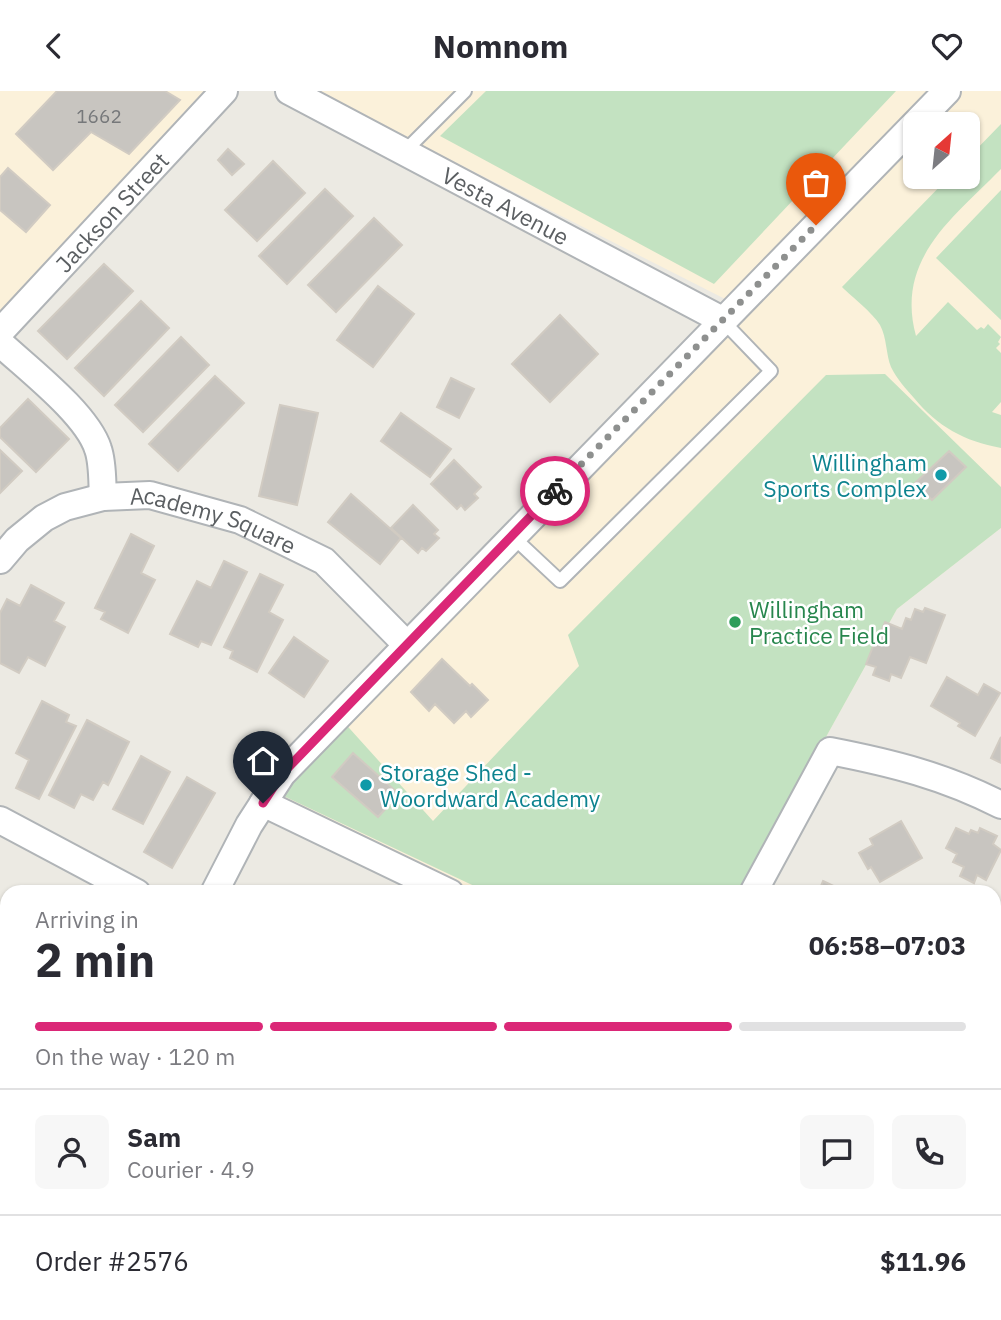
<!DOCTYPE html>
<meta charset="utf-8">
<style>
body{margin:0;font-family:"IBM Plex Sans",sans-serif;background:#f7f7f7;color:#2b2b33;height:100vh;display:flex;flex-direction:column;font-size:26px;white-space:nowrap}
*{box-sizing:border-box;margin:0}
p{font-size:23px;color:#7c7c81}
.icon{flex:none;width:38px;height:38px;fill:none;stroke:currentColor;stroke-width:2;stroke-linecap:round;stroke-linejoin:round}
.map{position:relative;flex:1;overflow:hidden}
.details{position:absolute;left:0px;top:794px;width:1001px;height:436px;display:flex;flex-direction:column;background:#fff;border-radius:21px 21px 0 0;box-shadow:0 2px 5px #0004}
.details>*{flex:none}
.needle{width:46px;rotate:27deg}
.buttons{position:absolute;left:903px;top:21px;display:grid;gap:14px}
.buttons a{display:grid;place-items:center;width:77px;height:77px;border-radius:10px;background:#fff;box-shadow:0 2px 5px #0004;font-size:35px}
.pin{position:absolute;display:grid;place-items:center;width:60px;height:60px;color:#fff;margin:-72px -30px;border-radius:50% 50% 50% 0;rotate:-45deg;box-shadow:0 0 7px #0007}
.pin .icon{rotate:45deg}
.courier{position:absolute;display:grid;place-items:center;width:70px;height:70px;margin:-35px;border:5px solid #db2777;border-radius:50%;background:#fff;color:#222;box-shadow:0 2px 9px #0007}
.headline em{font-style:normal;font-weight:700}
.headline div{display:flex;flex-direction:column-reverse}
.headline{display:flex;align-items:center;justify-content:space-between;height:119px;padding:0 35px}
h1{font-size:46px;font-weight:700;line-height:52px}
.bar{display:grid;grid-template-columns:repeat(4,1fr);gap:10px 7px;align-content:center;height:84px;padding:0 35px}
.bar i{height:9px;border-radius:5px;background:#e1e1e2}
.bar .active{background:#db2777}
.bar p{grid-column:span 4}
.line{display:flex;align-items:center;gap:18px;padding:0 35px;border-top:2px solid #e1e1e2}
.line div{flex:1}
.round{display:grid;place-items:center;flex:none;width:74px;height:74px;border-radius:10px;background:#f7f7f7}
header{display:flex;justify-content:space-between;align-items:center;height:91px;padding:0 35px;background:#fff;font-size:32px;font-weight:700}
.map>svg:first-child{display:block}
</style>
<header><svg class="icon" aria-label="back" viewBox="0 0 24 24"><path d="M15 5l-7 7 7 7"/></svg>Nomnom<svg class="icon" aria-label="heart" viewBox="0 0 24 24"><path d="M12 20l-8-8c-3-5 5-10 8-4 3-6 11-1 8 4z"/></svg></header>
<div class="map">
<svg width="1001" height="1229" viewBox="0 0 1001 1229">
<rect width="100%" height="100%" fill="#eceae3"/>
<path fill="#fbf1da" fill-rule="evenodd" d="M0,0H214L0,229Z
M315,0H1001V437L897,518L740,801H450L261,713L733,212ZM915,33H968V86H915Z"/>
<path fill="#c3e2c1" d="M486,0H896L714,193L440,45Z
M1001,33V78C953,127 895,168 916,245L948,211L977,239L981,236L984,238L988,233L1001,246L998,251L1000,253L996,257L1001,262V311L992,321L1001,324V357C964,350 938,336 914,307C906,298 897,288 891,276C886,264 887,247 880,234C873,222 852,206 842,196L949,86H968V67Z
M1001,99V229L936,167Z
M885,283L1001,396V437L897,518L740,801H487L273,700L341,628L433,730L579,575L568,544L826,284Z"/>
<path fill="#c8c5c0" stroke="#d1cbc2" stroke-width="2" d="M57,0H165L180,9L129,63L91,41L53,79L16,43Z
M228,58L244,73L232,84L218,69Z
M273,70L305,102L257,150L225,119Z
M8,77L50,114L26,141L0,119V86Z
M325,98L353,125L287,193L259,165Z
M374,127L402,154L336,221L308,194Z
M104,173L133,200L67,268L38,240Z
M378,195L414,223L373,276L337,249Z
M141,210L169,237L104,305L75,277Z
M560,224L598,263L550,311L512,273Z
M181,246L209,274L143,341L115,314Z
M215,285L244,312L178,380L149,353Z
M451,287L474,298L459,327L437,316Z
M28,308L69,348L36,381L0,346V337Z
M280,314L318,322L297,414L259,405Z
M401,322L451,358L430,386L381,350Z
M0,359L22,380L0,402Z
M949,360L966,376L932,409L915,392Z
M454,369L481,396L474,403L478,407L465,419L461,414L457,418L431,393Z
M351,403L401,447L380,473L328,431Z
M413,414L438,439L434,443L439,447L426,460L422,457L418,462L391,437Z
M131,443L154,455L141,482L155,489L128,542L101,528L105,521L95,517Z
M224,470L247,481L211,554L201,550L198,556L170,543L197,490L211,497Z
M260,483L283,494L269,521L283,529L257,581L230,567L233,560L224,556Z
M31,494L64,512L54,530L65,536L45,575L28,566L19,582L0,572V522L7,508L20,515Z
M925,517L945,524L926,572L910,566L901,587L891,583L889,590L873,584L876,576L866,573L878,543H880L885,531L902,538L906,527L911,529L915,518L923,521Z
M294,546L328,570L304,606L269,582Z
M442,568L470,595L472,593L488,609L471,626L466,620L454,632L435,613L429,620L411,601Z
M947,586L978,604L984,593L1000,602L975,645L958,635L960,632L931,615Z
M42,610L69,624L66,631L76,635L39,708L16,697L29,669L16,662Z
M87,629L129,651L108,694L103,691L93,709L81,703L74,717L49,704Z
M1001,646V672L991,667Z
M353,662L399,703L378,726L332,686Z
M141,665L170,681L143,733L113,718Z
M187,686L215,702L172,777L144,761Z
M901,730L922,767L880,791L871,776L868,778L859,762L873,754L870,748Z
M956,737L969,743L971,739L978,742L980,737L997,745L993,753L1001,759L986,789L977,784L974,792L960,785L964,776L953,771L957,763L946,757Z
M823,790L846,801V802H818Z
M994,903L1001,907V941L994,938Z
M994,970L1001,973V1013L998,1019L994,1016Z
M0,1087L7,1091V1141L2,1151L0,1150Z
M214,1223H249L246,1229H211Z
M738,1223H775L772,1229H750Z
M793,1223H815L813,1229H790Z"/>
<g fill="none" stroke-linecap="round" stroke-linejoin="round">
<g stroke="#b0b4b7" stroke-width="16">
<path id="service" d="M404,61L465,0
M512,445L560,490L771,280L722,229"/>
</g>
<g stroke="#b0b4b7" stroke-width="30">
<g id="minor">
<path id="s1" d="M289,0L722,229"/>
<path id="s2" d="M0,241L224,0"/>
<path d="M0,252C28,278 87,323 98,358C103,372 102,391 103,406"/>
<path id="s3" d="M0,469L17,449L44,427L65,416L103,406L150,404L240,429L324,470L407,554"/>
<path d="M263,712L450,802"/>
<path d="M0,729L137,802"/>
<path d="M214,802L249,734L282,683L947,0"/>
<path d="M753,802L830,660C892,672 944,685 1001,714"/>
<path d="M0,1039L7,1042"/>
<path d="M994,1112L1001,1098"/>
<path d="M0,1219L7,1205"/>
<path d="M363,1223L375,1229"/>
<path d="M942,1223L953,1229"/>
<path d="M525,1229L528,1223"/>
</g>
</g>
<use href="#service" stroke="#fff" stroke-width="12"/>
<use href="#minor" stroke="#fff" stroke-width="26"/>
</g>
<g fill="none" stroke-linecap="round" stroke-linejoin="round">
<path stroke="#8e908f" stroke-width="7" stroke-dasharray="0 12.6" d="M555,400L816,134"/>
<path stroke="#db2777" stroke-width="9" d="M263,712L282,683L555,400"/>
</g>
<g fill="#0f9aa8" stroke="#fff" stroke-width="2.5">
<circle cx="941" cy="384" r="7"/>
<circle cx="366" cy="694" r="7"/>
</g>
<circle fill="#2e9e5b" stroke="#fff" stroke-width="2.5" cx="735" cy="531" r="7"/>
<g text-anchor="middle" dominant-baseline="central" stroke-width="5" stroke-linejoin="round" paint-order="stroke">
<g font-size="19" fill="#76787a">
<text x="99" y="25">1662</text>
</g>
<g font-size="23" fill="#5b5f62" stroke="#fff">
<text stroke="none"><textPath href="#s1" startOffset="245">Vesta Avenue</textPath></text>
<text stroke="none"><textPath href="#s2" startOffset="164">Jackson Street</textPath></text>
<text stroke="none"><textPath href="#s3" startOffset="238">Academy Square</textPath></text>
</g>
<g font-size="23" fill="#0d838f" stroke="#fff" text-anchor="end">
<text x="927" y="371">Willingham<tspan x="927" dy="26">Sports Complex</tspan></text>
<text x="380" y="681" text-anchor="start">Storage Shed -<tspan x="380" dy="26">Woordward Academy</tspan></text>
</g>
<g font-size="23" fill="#27864d" stroke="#fff" text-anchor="start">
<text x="749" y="518">Willingham<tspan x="749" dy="26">Practice Field</tspan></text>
</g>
</g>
</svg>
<div class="buttons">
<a><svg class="needle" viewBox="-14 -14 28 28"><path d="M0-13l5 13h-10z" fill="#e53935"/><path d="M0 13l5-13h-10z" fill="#7c7c81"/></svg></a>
</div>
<div class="pin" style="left:816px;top:134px;background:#ea580c"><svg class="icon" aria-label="bag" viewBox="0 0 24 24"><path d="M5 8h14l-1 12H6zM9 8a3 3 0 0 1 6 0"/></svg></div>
<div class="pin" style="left:263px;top:712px;background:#1f2937"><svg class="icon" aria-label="home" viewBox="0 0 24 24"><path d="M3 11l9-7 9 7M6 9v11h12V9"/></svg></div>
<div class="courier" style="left:555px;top:400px"><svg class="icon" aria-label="bike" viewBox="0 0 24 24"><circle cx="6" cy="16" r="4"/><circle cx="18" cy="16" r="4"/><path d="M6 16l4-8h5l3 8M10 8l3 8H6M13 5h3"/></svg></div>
<section class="details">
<div class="headline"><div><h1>2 min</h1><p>Arriving in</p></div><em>06:58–07:03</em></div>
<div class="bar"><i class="active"></i><i class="active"></i><i class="active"></i><i></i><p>On the way · 120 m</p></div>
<div class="line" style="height:126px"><a class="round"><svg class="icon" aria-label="person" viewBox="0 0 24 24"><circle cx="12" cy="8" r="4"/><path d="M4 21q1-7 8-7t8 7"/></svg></a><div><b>Sam</b><p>Courier · 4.9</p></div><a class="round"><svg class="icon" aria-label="chat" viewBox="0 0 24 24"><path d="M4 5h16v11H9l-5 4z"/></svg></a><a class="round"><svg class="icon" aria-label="phone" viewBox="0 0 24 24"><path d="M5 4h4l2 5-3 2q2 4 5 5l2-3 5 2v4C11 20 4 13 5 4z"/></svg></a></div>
<div class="line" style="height:91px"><div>Order #2576</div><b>$11.96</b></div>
</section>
</div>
